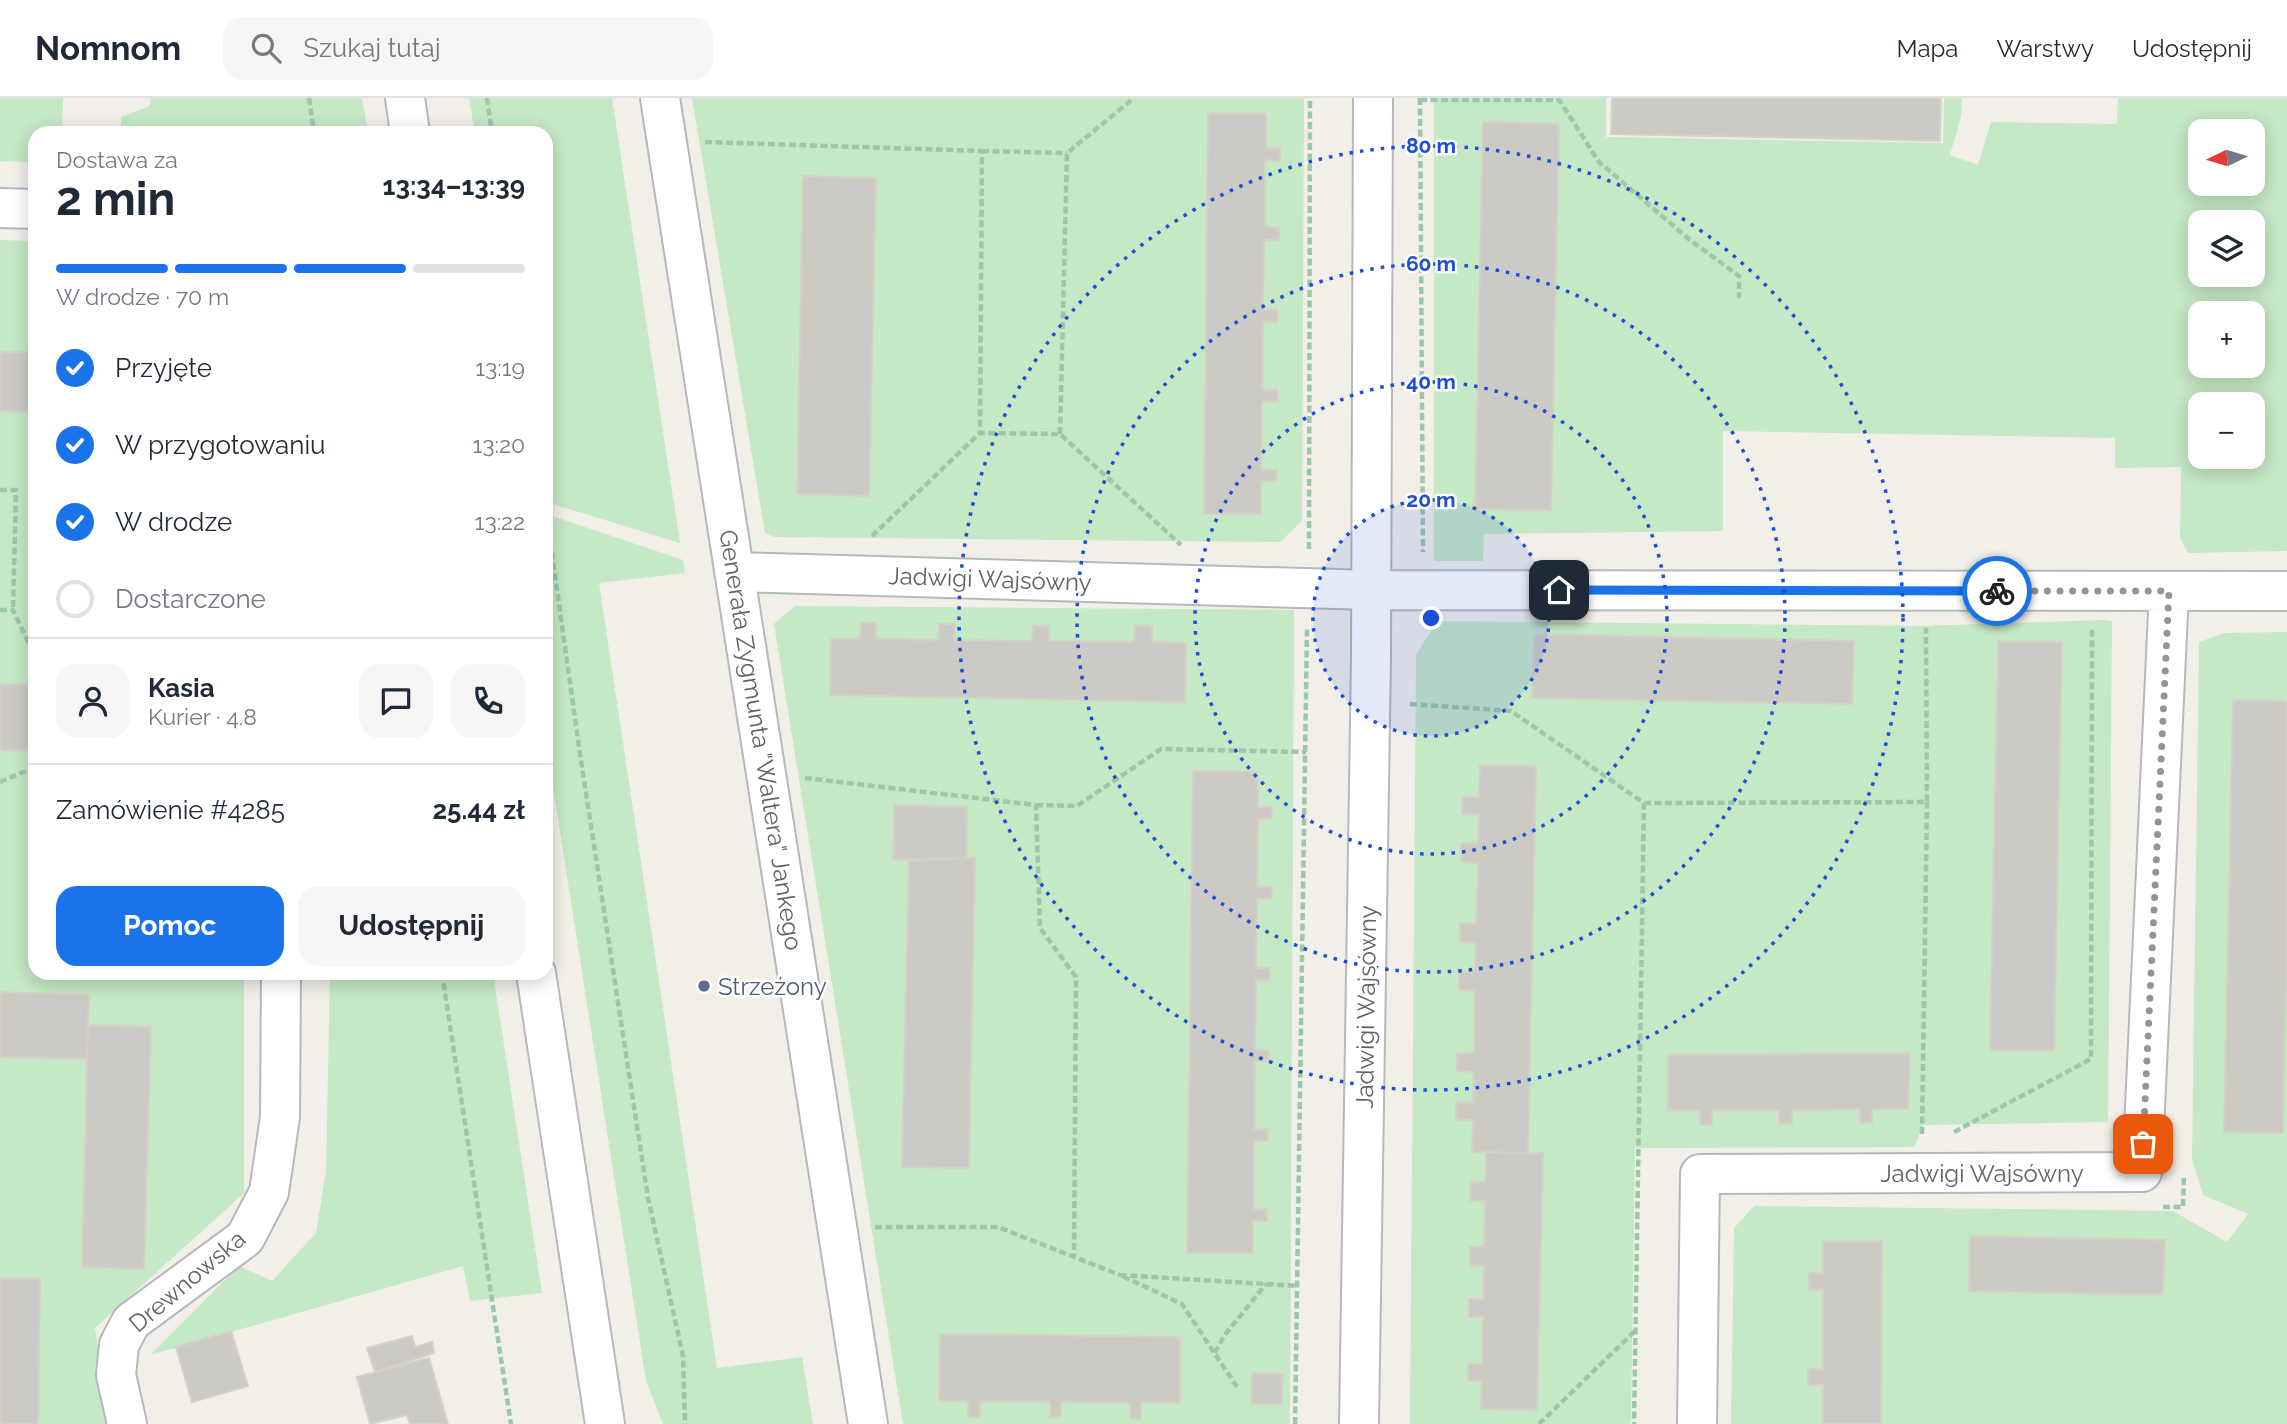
<!DOCTYPE html>
<html lang="pl">
<meta charset="utf-8">
<style>
body{margin:0;font-family:Raleway,sans-serif;background:#f6f6f7;color:#1f2937;height:100vh;display:flex;flex-direction:column;font-size:26px;white-space:nowrap}
*{box-sizing:border-box;margin:0}
p{font-size:23px;color:#747a83}
.icon{flex:none;width:38px;height:38px;fill:none;stroke:currentColor;stroke-width:2;stroke-linecap:round;stroke-linejoin:round}
.map{position:relative;flex:1;overflow:hidden}
.drawer{position:absolute;left:28px;top:28px;width:525px;height:854px;display:flex;flex-direction:column;background:#fff;border-radius:21px;box-shadow:0 4px 18px #0003}
.drawer>*{flex:none}
.needle{width:46px;rotate:265deg}
.tools{position:absolute;left:2188px;top:21px;display:grid;gap:14px}
.tools a{display:grid;place-items:center;width:77px;height:77px;border-radius:14px;background:#fff;box-shadow:0 4px 18px #0003;font-size:35px}
.pin{position:absolute;display:grid;place-items:center;width:60px;height:60px;color:#fff;margin:-30px;border-radius:14px;box-shadow:0 4px 10px #0006}
.courier{position:absolute;display:grid;place-items:center;width:70px;height:70px;margin:-35px;border:5px solid #1a73e8;border-radius:50%;background:#fff;color:#222;box-shadow:0 2px 9px #0007}
.overview em{font-style:normal;font-weight:700}
.overview div{display:flex;flex-direction:column-reverse}
.overview{display:flex;align-items:center;justify-content:space-between;height:119px;padding:0 28px}
h1{font-size:46px;font-weight:700;line-height:52px}
.bar{display:grid;grid-template-columns:repeat(4,1fr);gap:10px 7px;align-content:center;height:84px;padding:0 28px}
.bar i{height:9px;border-radius:5px;background:#e0e1e3}
.bar .current{background:#1a73e8}
.bar p{grid-column:span 4}
.line{display:flex;align-items:center;gap:18px;padding:0 28px;border-top:2px solid #e0e1e3}
.line div{flex:1}
.round{display:grid;place-items:center;flex:none;width:74px;height:74px;border-radius:21px;background:#f6f6f7}
ol{padding:0 28px;list-style:none}
li{display:flex;align-items:center;gap:21px;height:77px}
li p{margin-inline-start:auto}
li .icon{padding:7px;border-radius:50%;background:#1a73e8;color:#fff;stroke-width:4}
li:last-child{color:#747a83}
li i{width:38px;height:38px;border:4px solid #e0e1e3;border-radius:50%}
.button{display:flex;gap:14px;margin-top:auto;padding:14px 28px}
.button a{flex:1;height:80px;border-radius:21px;background:#1a73e8;color:#fff;font-size:28px;font-weight:700;line-height:80px;text-align:center}
.button a+a{background:#f6f6f7;color:#1f2937}
header{display:flex;align-items:center;gap:42px;box-sizing:border-box;height:98px;padding:0 35px;background:#fff;border-bottom:2px solid #e0e1e3}
header strong{font-size:33px}
nav{display:flex;gap:38px;margin-inline-start:auto;font-size:24px}
.search{width:490px;height:63px;background:#f6f6f7;display:flex;align-items:center;gap:18px;box-sizing:border-box;padding:0 24px;border-radius:21px;color:#747a83;font-size:26px}
.map>svg:first-child{display:block}
</style>
<header>
<strong>Nomnom</strong>
<div class="search"><svg class="icon" aria-label="search" viewBox="0 0 24 24"><circle cx="10" cy="10" r="6"/><path d="M15 15l6 6"/></svg>Szukaj tutaj</div>
<nav><a>Mapa</a><a>Warstwy</a><a>Udostępnij</a></nav>
</header>
<div class="map">
<svg width="2287" height="1326" viewBox="0 0 2287 1326">
<rect width="100%" height="100%" fill="#f1efe8"/>
<path fill="#c5e8c5" fill-rule="evenodd" d="M0,0H63L62,35H35V100L29,101V64L0,63Z
M151,0H362L368,35H121V19L150,8Z
M469,0H612L680,445L546,404V35H454L453,33L474,30Z
M692,0H1304L1302,423L1280,444L774,439L765,435Z
M1434,0H1606V39L1943,45L1944,0H1962L1961,19L1950,57L1978,67L1991,24L2117,26L2118,0H2287V453L2188,455L2180,440L2181,369L2115,370V340L1723,333V433L1484,436L1483,463H1434ZM2200,33H2252V86H2200ZM2200,124H2252V177H2200ZM2200,215H2252V268H2200ZM2200,306H2252V359H2200Z
M0,142L35,143V875H244V1095L95,1230L111,1326H0Z
M546,416L683,462L685,475L599,485L717,1270L802,1259L813,1326H663L646,1283L546,644Z
M795,508L1294,512L1290,1326H903L774,526Z
M2104,522L2112,523L2108,1024L1923,1027L1914,1049L1635,1050L1631,1324L1629,1326H1410L1416,557L1437,523L1922,528Z
M2287,534V1326H1731L1734,1130L1754,1108L2173,1113L2227,1144L2248,1116L2203,1097L2192,1061L2199,544L2225,535Z
M330,875H493L542,1195L470,1203L463,1168L150,1257L239,1168L272,1183L316,1135L326,1073Z"/>
<path fill="#cccac5" stroke="#d6d1c6" stroke-width="2" d="M1612,0H1941L1940,43L1611,36Z
M1208,15L1266,16V50H1280V63L1265,62V129L1279,130V142H1264L1263,212H1278V224H1263L1262,292H1278V303L1262,304L1261,371L1277,372L1276,383H1261V416H1204Z
M1483,24L1559,26L1551,412L1475,411Z
M803,78L876,80L869,398L797,396Z
M0,254H35V314L0,313Z
M861,525H876V541L939,542V526H955L954,542L1032,543L1033,528H1049V543L1134,544L1135,527L1152,528V544L1186,545L1185,604L830,597L831,541H860Z
M1534,536L1854,543L1852,606L1532,600Z
M1998,543L2062,544L2054,953L1990,952Z
M0,586H35V653L0,652Z
M2233,602L2287,603V831L2283,1035L2224,1034Z
M1480,667L1536,668L1528,1055L1472,1054L1473,1022H1456V1004H1473L1474,974L1457,973V955H1474L1475,893L1459,892V874H1475L1476,845L1460,844V825L1476,826L1478,765L1461,764V745L1478,746L1479,716H1462L1463,699H1479Z
M1193,673L1258,674V709H1272L1271,721H1258L1257,789H1272L1271,801H1257L1256,870H1270V882H1256L1255,952H1269V963H1255L1254,1031H1268L1267,1043H1254V1111H1267V1123H1253V1155H1187Z
M894,707L967,709L966,760L893,762Z
M966,760H975L969,1070L902,1069L909,763Z
M0,894L89,897L87,961L0,959Z
M88,927L151,929L144,1171L82,1169Z
M1910,955L1908,1011H1872V1025H1860V1011L1792,1012V1026H1779V1012H1712V1027H1700V1012L1668,1013V957Z
M1486,1054L1543,1055L1537,1312L1481,1311L1482,1283H1468V1266H1482L1483,1219H1469V1201H1483L1484,1168H1470V1149H1484L1485,1102L1470,1103L1471,1084H1485Z
M1970,1138L2165,1142L2163,1197L1969,1193Z
M1823,1143H1882L1881,1326H1823V1287H1808V1271H1823V1192H1809V1175H1823Z
M0,1180L40,1181L38,1326H0Z
M231,1233L248,1288L192,1304L176,1249Z
M940,1236L1180,1239V1305L1141,1304V1321H1130V1305L1061,1304V1319H1050V1304L980,1303V1319H968V1303H939Z
M412,1238L415,1249L432,1244L434,1255L375,1274L367,1250Z
M429,1260L448,1326H410L407,1317L370,1326L357,1279Z
M1252,1275L1283,1276L1282,1306H1251Z"/>
<g fill="none" stroke-linecap="round" stroke-linejoin="round">
<g stroke="#b5b8bc" stroke-width="42">
<path id="street" d="M660,0L868,1326
M0,110L35,111
M734,474L1372,492L2287,493
M127,1326L116,1277L119,1247L131,1224L245,1140L269,1094L280,1019L281,875
M1359,1326L1371,559L1373,0
M1697,1326L1700,1076L2142,1074L2169,493"/>
</g>
<g stroke="#b6babf" stroke-width="42">
<path id="secondary" d="M405,0L410,35
M536,875L605,1326"/>
</g>
<path stroke="#9cc7a9" stroke-width="4.5" stroke-dasharray="7 3.5" stroke-linecap="butt" d="M309,0L314,35
M487,0L492,35
M1420,0L1423,454
M1558,0L1599,64L1690,142L1739,178V200
M1420,2H1559
M705,44L982,53L980,335
M982,53L1067,55
M1060,336L1067,55L1134,0
M0,392H16L13,512
M546,413L580,656L648,1100L683,1258L685,1326
M872,438L980,335L1060,336L1181,447
M1309,451L1310,0
M0,512H13L28,544H35
M1410,606L1511,613L1644,705L1634,1326
M805,680L1036,707L1040,830L1076,879L1074,1159
M0,684L35,669
M1644,705L1927,704L1926,530
M1036,707L1077,708L1161,651L1306,654
M442,875L511,1326
M1954,1034L2091,961L2092,530
M1922,1036L1927,704
M2163,1109H2183L2184,1078
M875,1129H998L1120,1177
M1215,1255L1224,1238L1266,1186
M1237,1289L1182,1206L1120,1177L1298,1188
M1295,1326L1307,529
M1539,1326L1636,1232"/>
<use href="#street" stroke="#fff" stroke-width="38"/>
<use href="#secondary" stroke="#fff" stroke-width="38"/>
</g>
<g fill="none" stroke-linecap="round" stroke-linejoin="round">
<path stroke="#929495" stroke-width="7" stroke-dasharray="0 12.6" d="M1997,493H2169L2143,1046"/>
<path stroke="#1a73e8" stroke-width="9" d="M1559,492L1997,493"/>
</g>
<circle cx="1431" cy="520" r="118" fill="#1d4ed8" fill-opacity=".12"/>
<g fill="none" stroke="#1d4ed8" stroke-width="3.5" stroke-dasharray="3.5 7">
<circle cx="1431" cy="520" r="118"/>
<circle cx="1431" cy="520" r="236"/>
<circle cx="1431" cy="520" r="354"/>
<circle cx="1431" cy="520" r="472"/>
</g>
<circle fill="#5c6f8a" stroke="#fff" stroke-width="2.5" cx="704" cy="888" r="7"/>
<g text-anchor="middle" dominant-baseline="central" stroke-width="5" stroke-linejoin="round" paint-order="stroke">
<g font-size="24" fill="#5f6368" stroke="#fff">
<text transform="translate(990 481) rotate(2)">Jadwigi Wajsówny</text>
<text transform="translate(761 642) rotate(81)">Generała Zygmunta "Waltera" Jankego</text>
<text transform="translate(1366 909) rotate(-89)">Jadwigi Wajsówny</text>
<text x="1982" y="1075">Jadwigi Wajsówny</text>
<text transform="translate(187 1183) rotate(-40)">Drewnowska</text>
</g>
<g font-size="24" fill="#4e5e75" stroke="#fff" text-anchor="start">
<text x="718" y="888">Strzeżony</text>
</g>
</g>
<circle cx="1431" cy="520" r="10" fill="#1d4ed8" stroke="#fff" stroke-width="3.5"/>
<g font-size="21" text-anchor="middle" font-weight="bold" fill="#1d4ed8" stroke="#fff" stroke-width="5" stroke-linejoin="round" paint-order="stroke">
<text x="1431" y="55">80 m</text>
<text x="1431" y="173">60 m</text>
<text x="1431" y="291">40 m</text>
<text x="1431" y="409">20 m</text>
</g>
</svg>
<div class="tools">
<a><svg class="needle" viewBox="-14 -14 28 28"><path d="M0-13l5 13h-10z" fill="#e53935"/><path d="M0 13l5-13h-10z" fill="#747a83"/></svg></a>
<a><svg class="icon" aria-label="layers" viewBox="0 0 24 24"><path d="M12 4l9 5-9 5-9-5zM3 14l9 5 9-5"/></svg></a>
<a>+</a>
<a>−</a>
</div>
<div class="pin" style="left:2143px;top:1046px;background:#ea580c"><svg class="icon" aria-label="bag" viewBox="0 0 24 24"><path d="M5 8h14l-1 12H6zM9 8a3 3 0 0 1 6 0"/></svg></div>
<div class="pin" style="left:1559px;top:492px;background:#1f2937"><svg class="icon" aria-label="home" viewBox="0 0 24 24"><path d="M3 11l9-7 9 7M6 9v11h12V9"/></svg></div>
<div class="courier" style="left:1997px;top:493px"><svg class="icon" aria-label="bike" viewBox="0 0 24 24"><circle cx="6" cy="16" r="4"/><circle cx="18" cy="16" r="4"/><path d="M6 16l4-8h5l3 8M10 8l3 8H6M13 5h3"/></svg></div>
<section class="drawer">
<div class="overview"><div><h1>2 min</h1><p>Dostawa za</p></div><em>13:34–13:39</em></div>
<div class="bar"><i class="current"></i><i class="current"></i><i class="current"></i><i></i><p>W drodze · 70 m</p></div>
<ol>
<li><svg class="icon" aria-label="check" viewBox="0 0 24 24"><path d="M5 12l5 5 9-10"/></svg>Przyjęte<p>13:19</p></li>
<li><svg class="icon" aria-label="check" viewBox="0 0 24 24"><path d="M5 12l5 5 9-10"/></svg>W przygotowaniu<p>13:20</p></li>
<li><svg class="icon" aria-label="check" viewBox="0 0 24 24"><path d="M5 12l5 5 9-10"/></svg>W drodze<p>13:22</p></li>
<li><i></i>Dostarczone</li>
</ol>
<div class="line" style="height:126px"><a class="round"><svg class="icon" aria-label="person" viewBox="0 0 24 24"><circle cx="12" cy="8" r="4"/><path d="M4 21q1-7 8-7t8 7"/></svg></a><div><b>Kasia</b><p>Kurier · 4.8</p></div><a class="round"><svg class="icon" aria-label="chat" viewBox="0 0 24 24"><path d="M4 5h16v11H9l-5 4z"/></svg></a><a class="round"><svg class="icon" aria-label="phone" viewBox="0 0 24 24"><path d="M5 4h4l2 5-3 2q2 4 5 5l2-3 5 2v4C11 20 4 13 5 4z"/></svg></a></div>
<div class="line" style="height:91px"><div>Zamówienie #4285</div><b>25.44 zł</b></div>
<div class="button"><a>Pomoc</a><a>Udostępnij</a></div>
</section>
</div>
